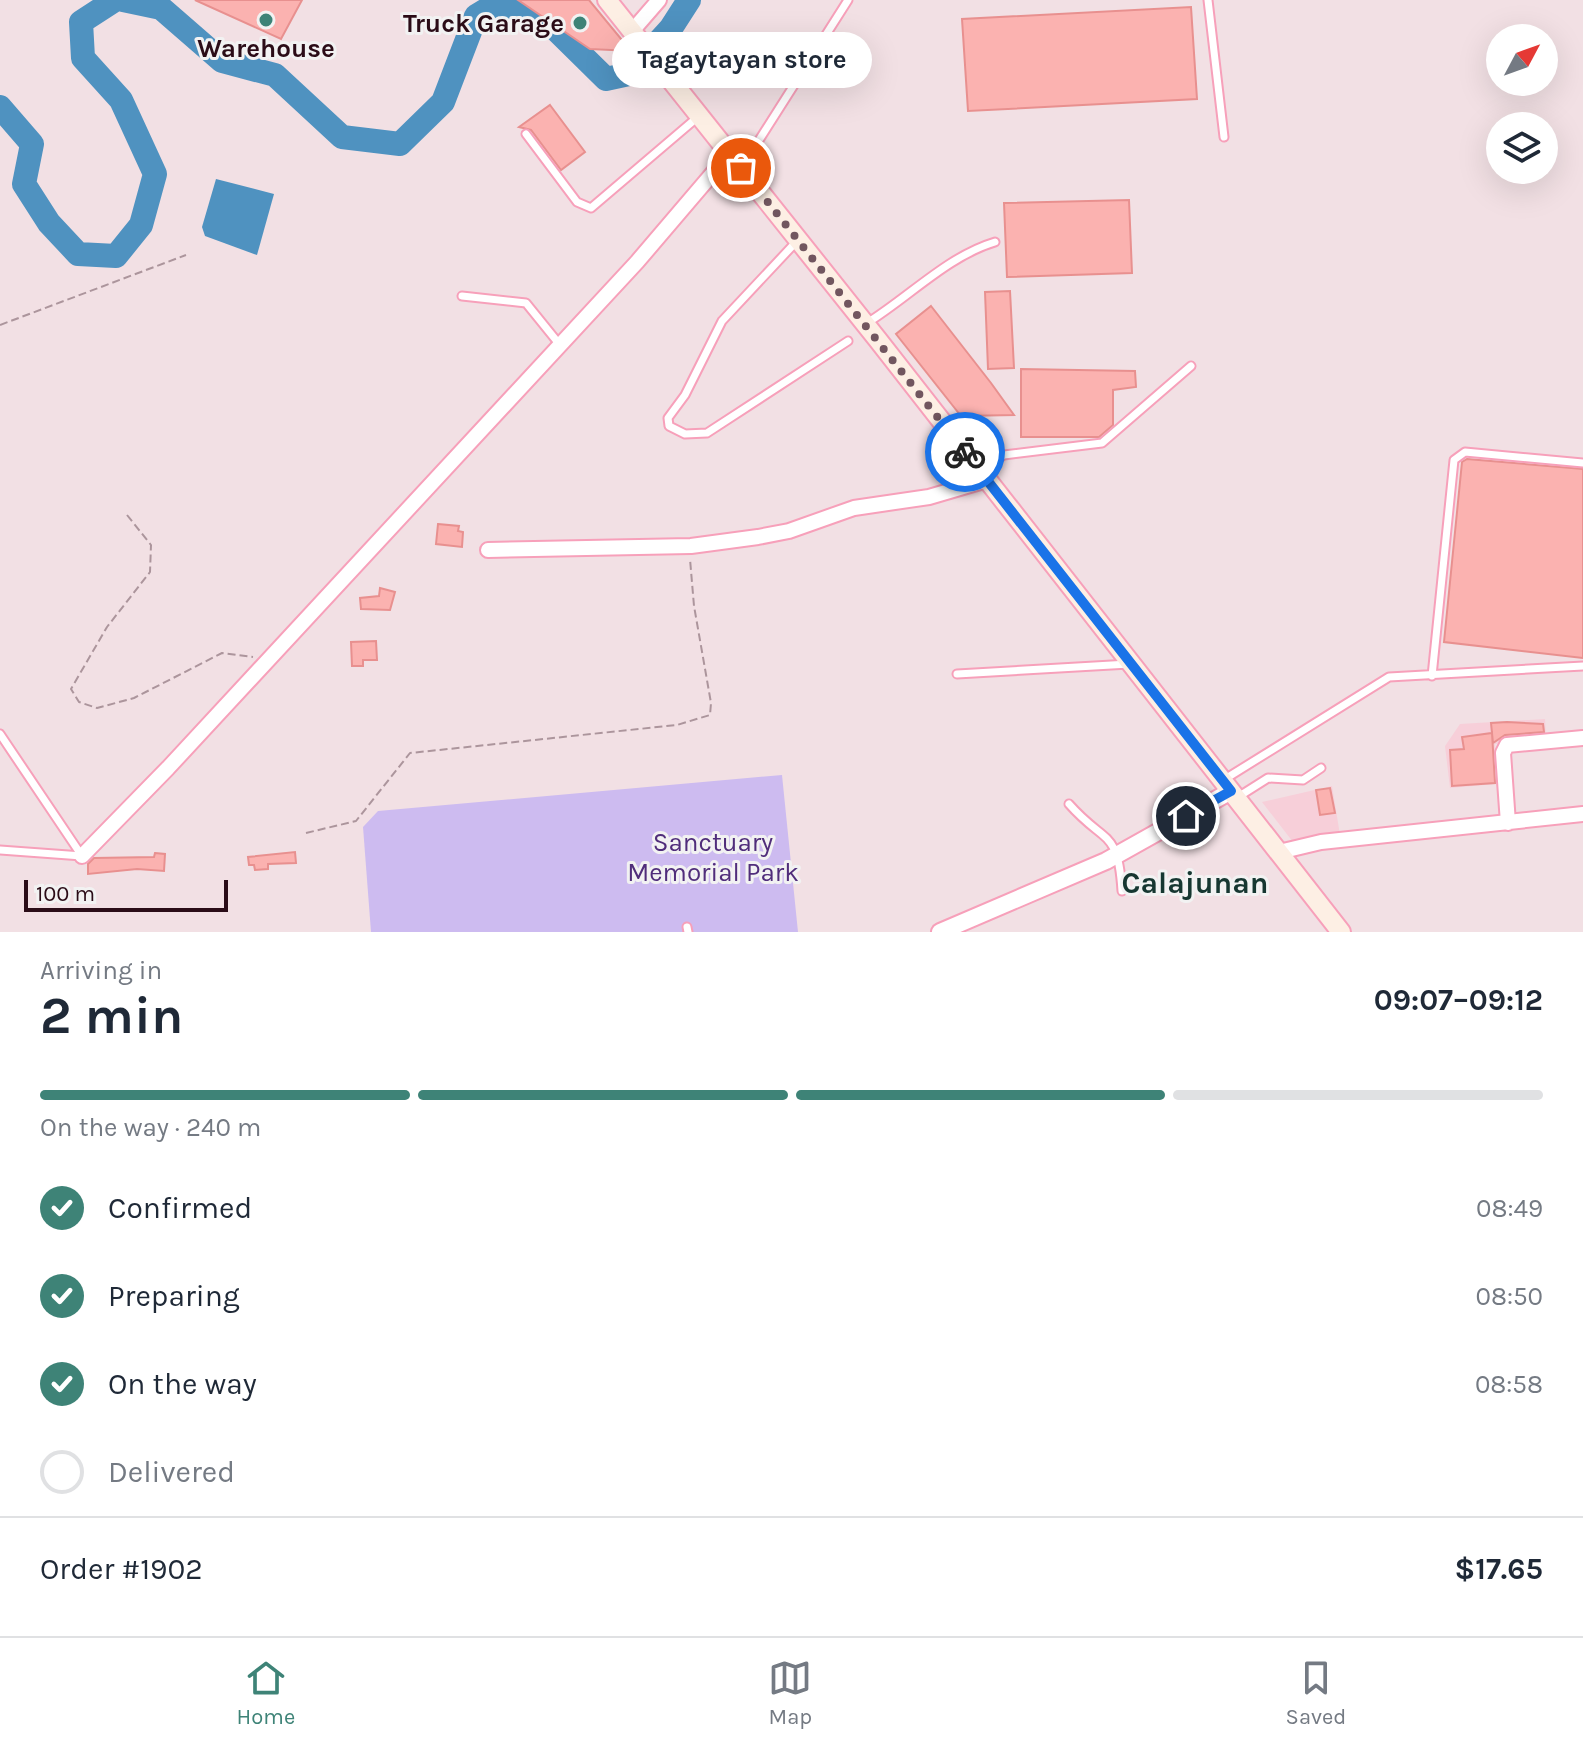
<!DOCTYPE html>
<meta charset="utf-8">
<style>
body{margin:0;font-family:Karla,sans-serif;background:#f6f6f7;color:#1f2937;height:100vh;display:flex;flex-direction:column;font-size:30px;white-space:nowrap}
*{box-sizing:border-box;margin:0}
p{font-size:26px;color:#747a83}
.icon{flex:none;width:44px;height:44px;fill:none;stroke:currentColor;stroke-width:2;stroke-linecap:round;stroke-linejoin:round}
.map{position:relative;height:932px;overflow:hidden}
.sheet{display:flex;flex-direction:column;background:#fff;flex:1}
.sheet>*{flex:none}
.needle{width:52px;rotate:49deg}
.controls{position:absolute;left:1486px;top:24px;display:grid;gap:16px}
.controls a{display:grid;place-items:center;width:72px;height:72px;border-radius:50%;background:#fff;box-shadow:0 8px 32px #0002;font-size:40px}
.scale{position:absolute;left:24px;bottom:20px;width:204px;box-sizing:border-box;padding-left:8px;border:4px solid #2b0c17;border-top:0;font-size:22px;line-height:28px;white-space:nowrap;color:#2b0c17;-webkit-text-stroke:6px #f2f2f2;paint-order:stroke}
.pin{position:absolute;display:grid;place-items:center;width:68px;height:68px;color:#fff;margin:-34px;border:4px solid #fff;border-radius:50%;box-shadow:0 2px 8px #0007}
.courier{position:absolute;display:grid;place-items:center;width:80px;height:80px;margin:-40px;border:6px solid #1a73e8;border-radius:50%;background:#fff;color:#222;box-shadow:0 2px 10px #0007}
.bubble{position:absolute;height:56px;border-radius:28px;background:#fff;box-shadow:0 8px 32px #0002;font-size:26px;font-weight:700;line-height:56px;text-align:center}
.summary em{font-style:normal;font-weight:700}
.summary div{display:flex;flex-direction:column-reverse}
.summary{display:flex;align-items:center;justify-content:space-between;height:136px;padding:0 40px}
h1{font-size:52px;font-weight:700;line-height:60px}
.bar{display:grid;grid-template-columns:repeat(4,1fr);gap:12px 8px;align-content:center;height:96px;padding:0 40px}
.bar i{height:10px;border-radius:6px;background:#e0e1e3}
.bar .on{background:#3e8377}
.bar p{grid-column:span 4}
.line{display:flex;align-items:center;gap:20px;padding:0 40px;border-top:2px solid #e0e1e3}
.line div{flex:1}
ol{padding:0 40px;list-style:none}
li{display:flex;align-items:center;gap:24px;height:88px}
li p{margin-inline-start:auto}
li .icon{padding:8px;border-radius:50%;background:#3e8377;color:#fff;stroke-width:4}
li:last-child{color:#747a83}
li i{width:44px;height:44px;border:4px solid #e0e1e3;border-radius:50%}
.dock{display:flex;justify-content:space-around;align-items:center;height:112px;border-top:2px solid #e0e1e3;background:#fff;font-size:22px;color:#747a83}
.dock a{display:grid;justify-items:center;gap:4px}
.dock .on{color:#3e8377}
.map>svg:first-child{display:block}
</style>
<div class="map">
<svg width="1583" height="932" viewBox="0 0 1583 932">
<rect width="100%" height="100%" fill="#f2e0e4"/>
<path fill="#f7cfd9" d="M1545,719L1546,739L1495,744L1496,784L1450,788L1445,746L1460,724Z
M1332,786L1340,835L1293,842L1262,802Z"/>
<path fill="#cdbbf0" d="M782,775L798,932H371L363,827L378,811Z"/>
<path fill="#4f92c0" d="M216,179L274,194L257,255L205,236L202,227Z"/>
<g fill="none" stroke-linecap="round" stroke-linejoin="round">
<path stroke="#4f92c0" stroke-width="24" d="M123,0L161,8L222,61L275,75L342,137L400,144L443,102L476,16L496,4L539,13L606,79L629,74L671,28L689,0
M0,107L32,144L24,184L49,223L78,254L116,256L141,225L155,174L121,100L83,58L81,22L115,0"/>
</g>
<path fill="#fbb2b0" stroke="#e8908f" stroke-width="2" d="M195,0H302L281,39Z
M518,0H589L631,51L590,49Z
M1191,7L1197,99L968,111L962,19Z
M550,105L585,152L561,170L531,130L519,127Z
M1129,200L1132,273L1007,277L1004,203Z
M1010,291L1014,368L988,369L985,292Z
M931,306L991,383L1014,415L961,416L896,334Z
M1021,369L1135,371L1136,387L1113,390V425L1099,437H1021Z
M1467,459L1583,469V658L1444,642L1462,462Z
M438,524L459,526L458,531L463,532L462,547L436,544Z
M380,588L395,592L390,610L361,609L360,598L379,596Z
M376,641L377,660H363V666H352L351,642Z
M1507,722L1543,724L1544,732L1505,735L1493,743L1491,723Z
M1492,733L1495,783L1452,786L1450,750L1464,749L1462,737Z
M1330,788L1335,813L1320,815L1316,790Z
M295,852L296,863L268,864V869L255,870L254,865H249L248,857Z
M155,853L165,854L164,871L137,869L88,874V864L94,858L154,857Z"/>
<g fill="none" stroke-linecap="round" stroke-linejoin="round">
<g stroke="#f7a0ba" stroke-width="11">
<path id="service" d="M1208,0L1224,137
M526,134L577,202L591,208L699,116
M742,167L848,0
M797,241L722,321L685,395L668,418L669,426L685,434L707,433L848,341
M462,296L526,303L560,345
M867,323C909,297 948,256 995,242
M981,470L1004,455L1102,443L1191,366
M957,674L1129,664
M1432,676L1454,460L1465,452L1583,463
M0,734L82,856
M1225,779L1389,677L1583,666
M1238,797L1268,778L1303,780L1321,768
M1069,804C1105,845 1118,828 1122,891
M0,850L82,856
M687,927L688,932"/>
</g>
<g stroke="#f7a0ba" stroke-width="18">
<path id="minor" d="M633,30L659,0
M488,550L691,546L758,537L789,531L854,508L929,497L987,480
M1508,823L1503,753L1507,745L1583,738
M1279,852L1321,842L1583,814
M82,856L168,768L637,262L730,153"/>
</g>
<g stroke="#f7a0ba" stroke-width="20">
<path id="tertiary" d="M940,932L1106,861L1231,791"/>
</g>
<g stroke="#f7a0ba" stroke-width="22">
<path id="secondary" d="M607,0L878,340L1341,932"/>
</g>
<path stroke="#ac959c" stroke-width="2" stroke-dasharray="8 4" stroke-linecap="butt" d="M0,325L186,255
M127,515L151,545L150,572L107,627L71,689L79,702L97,708L134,698L222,653L253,657
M306,833L356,821L410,753L677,725L710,715L711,703L694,606L690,559"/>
<use href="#service" stroke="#fff" stroke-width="7"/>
<use href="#minor" stroke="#fff" stroke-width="14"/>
<use href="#tertiary" stroke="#fff" stroke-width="16"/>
<use href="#secondary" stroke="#fdefe4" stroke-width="18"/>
</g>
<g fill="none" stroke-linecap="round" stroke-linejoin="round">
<path stroke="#71565f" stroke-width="8" stroke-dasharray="0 14.4" d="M741,168L965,452"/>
<path stroke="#1a73e8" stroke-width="10" d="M965,452L1231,791L1186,816"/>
</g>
<g fill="#3e8377" stroke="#f2f2f2" stroke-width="3">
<circle cx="266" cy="20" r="8"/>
<circle cx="580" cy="23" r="8"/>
</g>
<g text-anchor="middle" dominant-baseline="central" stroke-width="6" stroke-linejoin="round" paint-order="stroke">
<g font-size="26" font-weight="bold" fill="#2b0c17" stroke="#f2f2f2" text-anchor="end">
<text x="564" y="23">Truck Garage</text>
<text x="266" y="48" text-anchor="middle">Warehouse</text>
</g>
<g font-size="26" fill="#502d7b" stroke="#f2f2f2">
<text x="713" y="842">Sanctuary<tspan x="713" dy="30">Memorial Park</tspan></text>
</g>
<g font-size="30" font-weight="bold" fill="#163731" stroke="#f2f2f2">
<text x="1195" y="883">Calajunan</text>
</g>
</g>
</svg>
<div class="controls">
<a><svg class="needle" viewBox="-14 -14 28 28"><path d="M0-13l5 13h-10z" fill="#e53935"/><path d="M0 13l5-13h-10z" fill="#747a83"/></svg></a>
<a><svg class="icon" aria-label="layers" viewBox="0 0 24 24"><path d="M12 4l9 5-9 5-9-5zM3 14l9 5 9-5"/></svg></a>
</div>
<div class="scale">100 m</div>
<div class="pin" style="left:741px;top:168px;background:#ea580c"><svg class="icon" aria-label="bag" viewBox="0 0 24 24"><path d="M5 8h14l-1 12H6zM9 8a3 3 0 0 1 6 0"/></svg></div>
<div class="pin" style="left:1186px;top:816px;background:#1f2937"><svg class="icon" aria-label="home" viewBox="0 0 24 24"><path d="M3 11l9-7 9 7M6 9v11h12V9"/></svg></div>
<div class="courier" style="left:965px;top:452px"><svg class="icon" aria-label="bike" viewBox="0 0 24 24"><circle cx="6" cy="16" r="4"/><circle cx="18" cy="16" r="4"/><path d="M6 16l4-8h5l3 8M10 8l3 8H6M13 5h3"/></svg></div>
<div class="bubble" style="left:612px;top:32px;width:260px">Tagaytayan store</div>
</div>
<section class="sheet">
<div class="summary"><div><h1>2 min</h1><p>Arriving in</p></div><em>09:07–09:12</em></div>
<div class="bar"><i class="on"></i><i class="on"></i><i class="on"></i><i></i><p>On the way · 240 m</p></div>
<ol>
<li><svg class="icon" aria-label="check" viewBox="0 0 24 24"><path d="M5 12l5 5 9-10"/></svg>Confirmed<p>08:49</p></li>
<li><svg class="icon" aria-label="check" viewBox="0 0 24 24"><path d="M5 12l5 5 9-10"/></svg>Preparing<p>08:50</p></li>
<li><svg class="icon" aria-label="check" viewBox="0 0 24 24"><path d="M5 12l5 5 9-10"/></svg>On the way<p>08:58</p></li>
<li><i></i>Delivered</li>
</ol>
<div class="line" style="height:104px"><div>Order #1902</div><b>$17.65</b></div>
</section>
<nav class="dock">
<a class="on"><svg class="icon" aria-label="home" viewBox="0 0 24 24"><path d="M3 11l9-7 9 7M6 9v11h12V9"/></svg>Home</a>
<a><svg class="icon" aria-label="map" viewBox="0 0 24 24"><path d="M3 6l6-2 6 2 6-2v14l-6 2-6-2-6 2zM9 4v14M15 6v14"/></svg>Map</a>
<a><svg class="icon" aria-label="saved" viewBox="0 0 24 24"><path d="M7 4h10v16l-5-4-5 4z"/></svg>Saved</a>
</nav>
